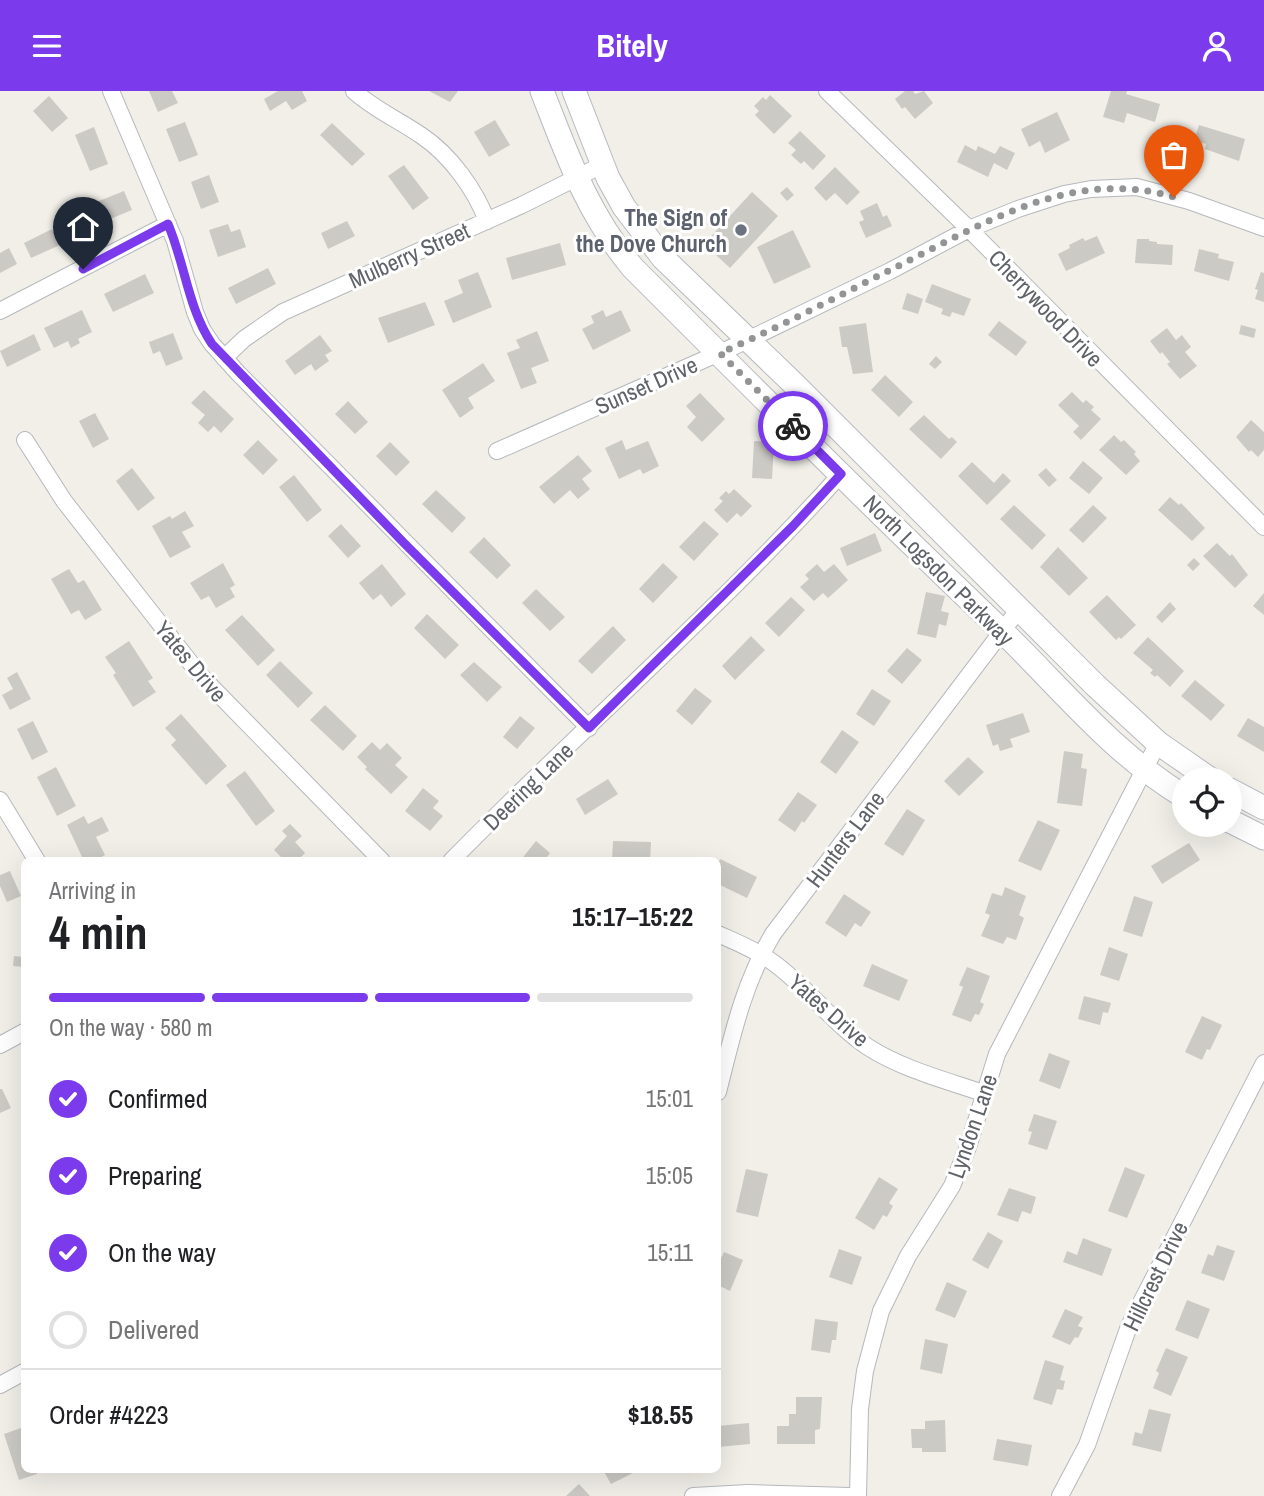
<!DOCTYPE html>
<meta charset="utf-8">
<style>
body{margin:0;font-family:"Archivo Narrow",sans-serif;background:#f2f2f2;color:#202124;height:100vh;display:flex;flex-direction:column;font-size:26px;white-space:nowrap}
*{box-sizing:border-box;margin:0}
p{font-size:23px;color:#757577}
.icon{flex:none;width:38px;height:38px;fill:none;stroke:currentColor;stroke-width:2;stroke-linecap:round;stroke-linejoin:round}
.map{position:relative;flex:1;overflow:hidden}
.side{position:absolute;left:21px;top:766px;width:700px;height:616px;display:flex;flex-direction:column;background:#fff;border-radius:10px;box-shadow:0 7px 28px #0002}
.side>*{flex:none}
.controls{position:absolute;left:1172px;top:676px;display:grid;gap:14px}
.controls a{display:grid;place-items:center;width:70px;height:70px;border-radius:50%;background:#fff;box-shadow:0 7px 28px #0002;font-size:35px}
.pin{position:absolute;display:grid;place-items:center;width:60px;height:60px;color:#fff;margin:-72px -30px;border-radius:50% 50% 50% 0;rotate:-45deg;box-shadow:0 0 7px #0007}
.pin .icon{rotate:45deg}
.courier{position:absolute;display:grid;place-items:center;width:70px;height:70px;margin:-35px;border:5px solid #7c3aed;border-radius:50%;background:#fff;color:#222;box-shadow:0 2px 9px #0007}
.headline em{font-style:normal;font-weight:700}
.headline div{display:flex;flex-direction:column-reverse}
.headline{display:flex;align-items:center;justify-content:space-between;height:119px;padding:0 28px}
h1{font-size:46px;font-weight:700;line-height:52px}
.bar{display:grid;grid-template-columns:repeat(4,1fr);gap:10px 7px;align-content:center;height:84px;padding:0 28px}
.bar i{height:9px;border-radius:5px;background:#e0e0e0}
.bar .on{background:#7c3aed}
.bar p{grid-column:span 4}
.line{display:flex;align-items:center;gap:18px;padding:0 28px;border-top:2px solid #e0e0e0}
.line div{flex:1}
ol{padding:0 28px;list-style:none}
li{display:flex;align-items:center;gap:21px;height:77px}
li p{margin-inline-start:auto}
li .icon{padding:7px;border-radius:50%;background:#7c3aed;color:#fff;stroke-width:4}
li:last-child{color:#757577}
li i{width:38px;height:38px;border:4px solid #e0e0e0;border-radius:50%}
header{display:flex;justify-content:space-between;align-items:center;height:91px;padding:0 28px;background:#7c3aed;color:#fff;font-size:32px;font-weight:700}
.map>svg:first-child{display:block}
</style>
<header><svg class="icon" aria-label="menu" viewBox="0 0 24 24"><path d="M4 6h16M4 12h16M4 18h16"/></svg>Bitely<svg class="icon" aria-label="person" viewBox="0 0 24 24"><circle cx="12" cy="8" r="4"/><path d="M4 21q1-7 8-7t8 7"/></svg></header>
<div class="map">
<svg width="1264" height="1405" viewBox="0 0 1264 1405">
<rect width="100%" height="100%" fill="#f1efe8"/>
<path fill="#cccac5" d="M149,0H172L178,12L158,21Z
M278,0H302L307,10L292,19L286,10L270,20L264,8Z
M429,0H458L450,11Z
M905,0H913L915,3L924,0L933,12L915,28L905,16L902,18L895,8Z
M1111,0H1127L1126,3L1160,13L1155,31L1127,22L1124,32L1103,26Z
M770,4L792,25L774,43L755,24L759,20L754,15L763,6L766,9Z
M49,5L68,27L52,41L33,20Z
M1057,21L1070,49L1045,62L1040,50L1029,56L1021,38Z
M495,29L510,54L489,66L474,41Z
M185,31L198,64L179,71L166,38Z
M332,32L365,63L352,75L320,44Z
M1199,34L1245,48L1239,70L1205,58L1206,53L1194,49Z
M94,36L108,73L90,80L75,44Z
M800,40L826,65L813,79L804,70L801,73L791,64L796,59L788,52Z
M965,54L976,60L978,55L995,63L1000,55L1015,62L1007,79L994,72L988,86L957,71Z
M404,74L429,107L413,119L388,85Z
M835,76L860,101L847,114L835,102L826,110L814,97Z
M209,84L219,111L201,118L191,91Z
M787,96L794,104L787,110L780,102Z
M124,100L132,119L103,131L94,112Z
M752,101L778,125L730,177L704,153Z
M877,112L883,126L887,124L892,135L866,147L859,131L864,129L860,120Z
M347,130L355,145L328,158L321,142Z
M228,133L231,141L240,138L246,156L218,166L209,139Z
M52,138L60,154L31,167L24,152Z
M793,139L811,176L774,193L757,156Z
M1097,145L1105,162L1066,180L1058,163L1070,157L1069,154L1083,147L1085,150Z
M1137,148H1149V150L1157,151V153L1173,154L1172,174L1135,172Z
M560,152L566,174L512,189L506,167Z
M9,157L17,173L0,182V162Z
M1199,158L1219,163L1218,167L1234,171L1229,190L1194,180Z
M268,177L276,193L236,213L228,197Z
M478,181L492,216L453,232L444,210L463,202L458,189Z
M1261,181L1264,182V211L1255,208L1258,199L1255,198Z
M145,183L154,202L113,221L104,203Z
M932,193L971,208L964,225L952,221L950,226L941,223L943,218L925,211Z
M907,202L923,208L918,223L902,218Z
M425,211L435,234L388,252L378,227Z
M82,219L92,241L78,248L80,252L71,257L68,250L54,257L44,237Z
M603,219L606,226L621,219L631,240L593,259L582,238L594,232L591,225Z
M999,230L1027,251L1016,265L988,244Z
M866,232L873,281L853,283L847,256H842L839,236Z
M1241,234L1256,238L1254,247L1239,243Z
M1167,237L1176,249L1182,244L1191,256L1185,261L1197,275L1180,288L1167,273L1170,271L1162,261L1160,263L1150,250Z
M537,240L549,270L531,277L537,292L521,298L507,262L520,257L516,249Z
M173,242L183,268L166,275L160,260L153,263L149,251Z
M34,243L41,259L7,276L0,260Z
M320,244L332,260L325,264L329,270L315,280L311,273L295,284L285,270Z
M936,265L942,271L935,278L929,273Z
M483,272L495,290L468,307L474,317L460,327L442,299Z
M885,284L913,311L899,326L871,299Z
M204,299L234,328L221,342L214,335L208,341L198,332L205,324L191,312Z
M1072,301L1083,312L1086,309L1094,316L1091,319L1101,328L1081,349L1073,341L1079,335L1058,314Z
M700,302L725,328L702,351L687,336L696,326L686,315Z
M348,310L368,331L355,343L335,323Z
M95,322L109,348L93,357L79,330Z
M924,324L949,348L952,346L957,351L941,368L909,338Z
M1251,329L1264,341V359L1258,366L1251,359L1249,361L1236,346Z
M1114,344L1121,351L1124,349L1136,361L1134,363L1140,370L1126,384L1099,359Z
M258,349L278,369L263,384L243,364Z
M622,349L626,359L648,350L659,375L643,383L640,378L619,388L605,357Z
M754,350L774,351L772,388L752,387Z
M390,351L410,371L396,385L376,365Z
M578,364L592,380L582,388L590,398L578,408L570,399L554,413L539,396Z
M1083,370L1103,387L1089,403L1069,387Z
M972,371L994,392L1003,382L1011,390L987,414L958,385Z
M132,377L155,407L138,420L116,390Z
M1046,377L1057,389L1049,396L1038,384Z
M294,384L322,419L307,431L279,396Z
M734,398L752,415L741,426L737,422L727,432L714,419L723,410L719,407L726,400L729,403Z
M436,399L466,427L452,442L422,413Z
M1170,406L1179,414L1181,412L1205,437L1192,450L1158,419Z
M1014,414L1046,444L1032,459L1000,428Z
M1093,414L1107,427L1083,452L1069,439Z
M185,420L194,435L182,441L191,456L170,467L152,435L170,425L172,428Z
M704,430L719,443L694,470L679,456Z
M341,433L361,455L348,467L328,445Z
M875,442L882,460L847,475L840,457Z
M484,446L511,474L497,488L469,461Z
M1217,452L1230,465L1232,463L1248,484L1235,497L1203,465Z
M1058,456L1088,487L1069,505L1040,476Z
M1194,467L1200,473L1193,480L1187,474Z
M223,472L235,494L230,497L235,506L216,517L209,505L201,509L190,492Z
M663,472L678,486L653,512L639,498Z
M382,473L406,503L391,516L381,503L373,509L359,492Z
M817,473L824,481L834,473L848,489L828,507L823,502L814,510L800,496L809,488L805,484Z
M69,478L78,492L84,489L102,519L85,529L79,519L71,523L51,488Z
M536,498L565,526L550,540L522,512Z
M926,501L945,505L941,520L949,522L946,535L939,533L936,547L917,543Z
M1264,502V524L1253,515Z
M1107,504L1136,534L1121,548L1119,546L1116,549L1089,521Z
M791,506L805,519L779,546L765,532Z
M1170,511L1176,518L1162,532L1156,526Z
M427,523L459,554L445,568L414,537Z
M242,524L275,559L258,575L225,539Z
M613,535L626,549L592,583L578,570Z
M751,545L765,559L735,589L722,575Z
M1148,546L1184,580L1170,596L1157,584L1155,586L1150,582L1153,579L1133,562Z
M129,550L153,587L148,590L156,601L133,616L113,584L116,582L105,566Z
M907,557L922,569L902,593L887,580Z
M280,570L313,602L298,617L266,584Z
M474,571L502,596L487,611L460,584Z
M17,581L31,608L10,619L2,604L13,598L7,587Z
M1195,589L1225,614L1211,630L1181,605Z
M695,597L712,610L692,634L676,620Z
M872,598L891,610L874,635L856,623Z
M325,614L357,645L343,660L310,629Z
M1023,622L1030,641L1010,648L1013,656L1000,660L998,653L993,655L986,634Z
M181,623L227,675L206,694L171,654L176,649L165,637Z
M520,625L535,637L517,658L503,646Z
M1248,627L1264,636V661L1237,645Z
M33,630L48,661L32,669L17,638Z
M842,639L859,651L836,683L820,671Z
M372,651L380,659L387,652L402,667L395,674L408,686L391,703L365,678L367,676L357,666Z
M1064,660L1083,663L1081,677L1087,678L1082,715L1057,712Z
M968,666L984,681L959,705L944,690Z
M56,676L76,715L57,725L37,686Z
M245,680L275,720L256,735L226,694Z
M608,688L618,703L585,724L576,708Z
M423,697L439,710L433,717L443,725L430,740L405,720Z
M798,701L817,714L804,732L802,730L795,741L778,729Z
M907,718L925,729L903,765L884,753Z
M84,725L88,733L102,726L109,740L96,746L105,764L94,770H84L67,734Z
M1038,729L1060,739L1041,780L1018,770Z
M290,733L302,745L295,751L305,762L297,770H285L274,759L287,745L282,740Z
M536,750L550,762L544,770H520Z
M613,750L651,751L650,770H612Z
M1189,752L1200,769L1162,793L1151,775Z
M720,768L757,786L747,807L718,793V773Z
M10,780L21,805L7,811L0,795V784Z
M1005,796L1026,805L1019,824L1024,827L1016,849L1007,846L1003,853L981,845L990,824L985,822L992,802L1002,805Z
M844,803L871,821L861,836L855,832L846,846L825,832Z
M1134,805L1153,811L1142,846L1123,840Z
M1109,856L1128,863L1119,890L1100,884Z
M14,865L24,866V876L13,875Z
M872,873L908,889L899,910L863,895Z
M967,876L990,885L980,911L984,913L979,924L975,923L971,931L952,924L963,896L959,894Z
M1084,905L1111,912L1108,922L1103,921L1100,934L1078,928Z
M1202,925L1222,934L1210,959L1207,958L1202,969L1185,961Z
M1049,962L1070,970L1060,998L1039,990Z
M0,998H2L11,1017L0,1022Z
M1034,1023L1057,1030L1047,1059L1028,1053L1032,1041L1028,1040Z
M1125,1076L1145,1084L1127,1127L1108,1120Z
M746,1078L768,1083L758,1126L736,1121Z
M879,1086L898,1098L889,1112L893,1115L887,1126L883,1124L874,1139L855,1127Z
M1009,1097L1036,1106L1031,1123L1022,1120L1018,1131L997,1124Z
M988,1141L1003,1150L988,1178L972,1169Z
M1083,1147L1112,1158L1102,1185L1063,1171L1067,1160L1077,1164Z
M1217,1154L1235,1160L1224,1190L1201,1182L1208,1163L1213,1165Z
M839,1158L862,1166L852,1194L829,1186Z
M724,1161L743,1169L730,1200L718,1194V1174Z
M947,1191L967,1200L955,1227L935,1219Z
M1187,1209L1210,1218L1198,1248L1175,1239Z
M1065,1218L1083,1226L1078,1235L1083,1237L1078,1247L1075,1246L1070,1254L1052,1246Z
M815,1228L838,1231L836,1249H832L830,1262L811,1259Z
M925,1248L948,1253L942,1283L920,1278Z
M1166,1257L1188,1266L1171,1305L1153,1297L1159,1282L1156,1280Z
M1045,1269L1064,1275L1060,1289L1065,1290L1063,1299L1057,1298L1052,1314L1033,1308Z
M796,1306H822L820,1338L815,1339V1353H777V1335H789V1323H796Z
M1149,1318L1171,1323L1161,1361L1132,1354L1135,1341L1142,1343Z
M945,1329L946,1361H922V1357H912L911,1338H925V1330Z
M749,1332L750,1353L718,1356V1335Z
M21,1337L24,1346V1379H36L37,1383L19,1389L4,1343Z
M997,1348L1032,1354L1028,1375L993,1369Z
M603,1379H639L611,1393Z
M579,1393L590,1405H566Z"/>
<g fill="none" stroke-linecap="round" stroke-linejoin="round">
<g stroke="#b5b8bc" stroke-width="18">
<path id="minor" d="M111,0L175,150L195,221L202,238L212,253L238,282L589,637
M354,0C375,19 399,29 422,45C450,64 475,98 487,130
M827,0L969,138L1264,436
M0,220L168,133
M224,267L244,248L283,221L522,114L602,74
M25,349L64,410L200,584L382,770
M497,360L735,255L890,180L969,138L1018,118L1064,103L1091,98L1137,96L1189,110L1264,137
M0,709L37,770
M451,770C579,639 719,519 841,383
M718,843C736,851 754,858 771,870C806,894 832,932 868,956C902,978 945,989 983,1002
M0,954L24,941
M718,1001C732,946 743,893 773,843L1019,518
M0,1294L24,1281
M693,1405L748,1402L849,1405
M858,1405L860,1318L865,1280L881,1220L908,1165L952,1095L968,1056L997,963L1158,652
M1060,1405L1087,1354L1129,1235L1264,972"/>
</g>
<g stroke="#b6babf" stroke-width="25">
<path id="secondary" d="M542,0C568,66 587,122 633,177C755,299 876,420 1001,539C1061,597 1112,662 1185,706
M574,0L608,87L624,116L663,167L794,293L1095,594L1158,652L1210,688
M1230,699L1264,717
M1230,730L1264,747"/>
</g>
<use href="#minor" stroke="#fff" stroke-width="16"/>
<use href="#secondary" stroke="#fff" stroke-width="23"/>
</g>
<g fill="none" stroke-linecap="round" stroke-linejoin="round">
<path stroke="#929495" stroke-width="7" stroke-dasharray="0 12.6" d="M793,335L720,262C777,237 833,208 888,180C978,136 1070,75 1174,106"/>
<path stroke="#7c3aed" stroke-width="9" d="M83,178L168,133C185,173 188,217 212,253L404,452L589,637L793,435L841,383L793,335"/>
</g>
<circle fill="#6b7280" stroke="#fff" stroke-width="2.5" cx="741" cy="139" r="7"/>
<g text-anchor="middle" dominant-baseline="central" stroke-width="6" stroke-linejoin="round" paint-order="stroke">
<g font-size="23" font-weight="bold" fill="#5b616d" stroke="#fff" text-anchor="end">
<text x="727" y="126">The Sign of<tspan x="727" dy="26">the Dove Church</tspan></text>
</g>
<g font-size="23" fill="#5f6368" stroke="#fff">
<text transform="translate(409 164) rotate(-24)">Mulberry Street</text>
<text transform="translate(1046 217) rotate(46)">Cherrywood Drive</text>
<text transform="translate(646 294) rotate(-24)">Sunset Drive</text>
<text transform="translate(939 479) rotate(45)">North Logsdon Parkway</text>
<text transform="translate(191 570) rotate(50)">Yates Drive</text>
<text transform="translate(528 695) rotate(-44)">Deering Lane</text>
<text transform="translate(845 748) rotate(-53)">Hunters Lane</text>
<text transform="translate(829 919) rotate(41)">Yates Drive</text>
<text transform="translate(972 1035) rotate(-71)">Lyndon Lane</text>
<text transform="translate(1155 1185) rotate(-64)">Hillcrest Drive</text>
</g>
</g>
</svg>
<div class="controls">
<a><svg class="icon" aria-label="locate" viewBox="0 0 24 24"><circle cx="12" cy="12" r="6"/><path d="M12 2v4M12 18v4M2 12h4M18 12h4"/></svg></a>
</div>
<div class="pin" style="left:1174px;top:106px;background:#ea580c"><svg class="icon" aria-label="bag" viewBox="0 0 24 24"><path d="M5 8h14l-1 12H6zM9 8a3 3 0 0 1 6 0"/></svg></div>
<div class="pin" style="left:83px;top:178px;background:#1f2937"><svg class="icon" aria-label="home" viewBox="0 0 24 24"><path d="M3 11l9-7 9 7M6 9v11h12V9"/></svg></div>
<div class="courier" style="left:793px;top:335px"><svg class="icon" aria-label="bike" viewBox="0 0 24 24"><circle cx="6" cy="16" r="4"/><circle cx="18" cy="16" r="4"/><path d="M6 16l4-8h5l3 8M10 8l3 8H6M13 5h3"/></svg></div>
<section class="side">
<div class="headline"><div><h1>4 min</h1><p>Arriving in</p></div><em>15:17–15:22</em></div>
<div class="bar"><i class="on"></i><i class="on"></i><i class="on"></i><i></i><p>On the way · 580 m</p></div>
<ol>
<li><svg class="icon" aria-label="check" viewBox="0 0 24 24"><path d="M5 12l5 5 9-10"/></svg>Confirmed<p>15:01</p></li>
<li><svg class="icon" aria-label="check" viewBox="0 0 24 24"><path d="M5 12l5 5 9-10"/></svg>Preparing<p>15:05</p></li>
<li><svg class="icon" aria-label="check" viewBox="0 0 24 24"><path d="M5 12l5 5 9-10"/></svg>On the way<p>15:11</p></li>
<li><i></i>Delivered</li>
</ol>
<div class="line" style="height:91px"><div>Order #4223</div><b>$18.55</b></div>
</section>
</div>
